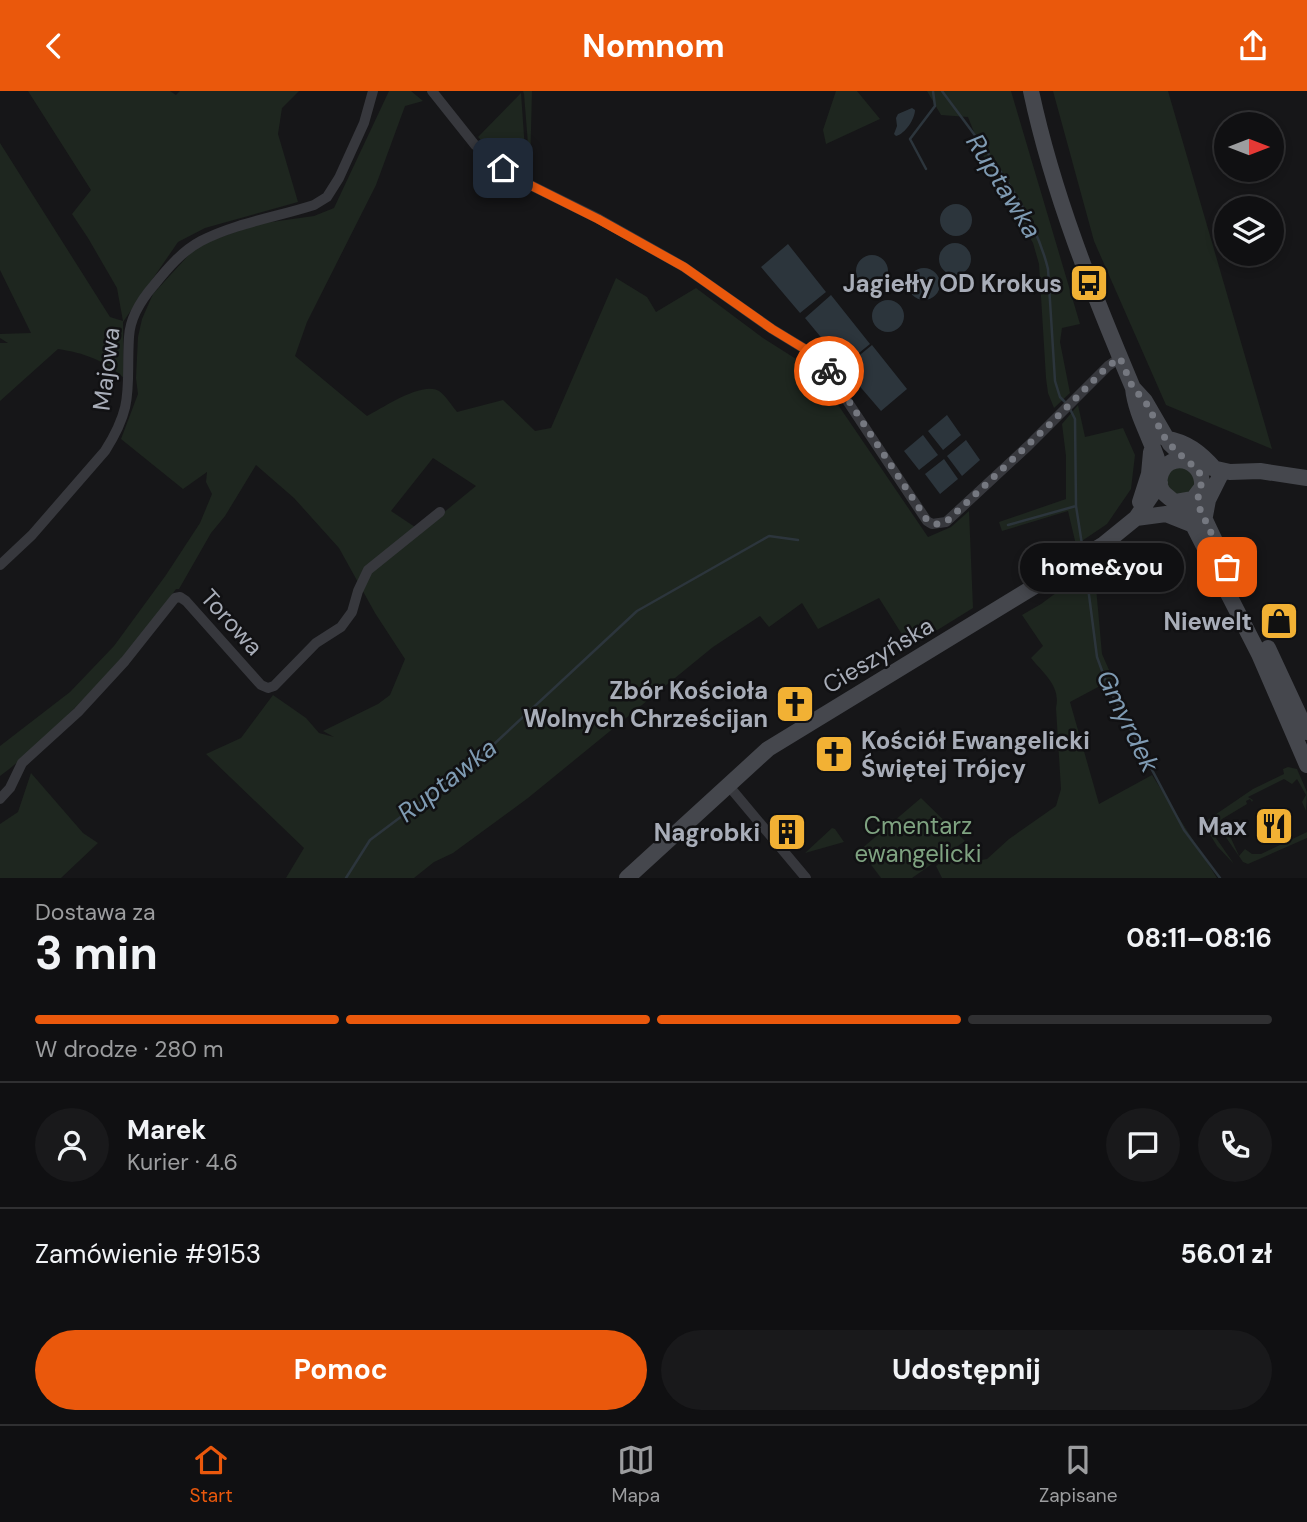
<!DOCTYPE html>
<html lang="pl">
<meta charset="utf-8">
<style>
body{margin:0;font-family:"DM Sans",sans-serif;background:#19191b;color:#f1f3f6;height:100vh;display:flex;flex-direction:column;font-size:26px;white-space:nowrap}
*{box-sizing:border-box;margin:0}
p{font-size:23px;color:#9c9d9f}
.icon{flex:none;width:38px;height:38px;fill:none;stroke:currentColor;stroke-width:2;stroke-linecap:round;stroke-linejoin:round}
.map{position:relative;height:787px;overflow:hidden}
.panel{display:flex;flex-direction:column;background:#101012;flex:1}
.panel>*{flex:none}
.needle{width:46px;rotate:90deg}
.buttons{position:absolute;left:1214px;top:21px;display:grid;gap:14px}
.buttons a{display:grid;place-items:center;width:70px;height:70px;border-radius:50%;background:#101012;box-shadow:0 4px 10px #0003,0 0 0 2px #303032;font-size:35px}
.pin{position:absolute;display:grid;place-items:center;width:60px;height:60px;color:#fff;margin:-30px;border-radius:14px;box-shadow:0 4px 10px #0006}
.courier{position:absolute;display:grid;place-items:center;width:70px;height:70px;margin:-35px;border:5px solid #ea580c;border-radius:50%;background:#fff;color:#222;box-shadow:0 2px 9px #0007}
.bubble{position:absolute;height:49px;border-radius:24px;background:#101012;box-shadow:0 4px 10px #0003,0 0 0 2px #303032;font-size:23px;font-weight:700;line-height:49px;text-align:center}
.overview em{font-style:normal;font-weight:700}
.overview div{display:flex;flex-direction:column-reverse}
.overview{display:flex;align-items:center;justify-content:space-between;height:119px;padding:0 35px}
h1{font-size:46px;font-weight:700;line-height:52px}
.bar{display:grid;grid-template-columns:repeat(4,1fr);gap:10px 7px;align-content:center;height:84px;padding:0 35px}
.bar i{height:9px;border-radius:5px;background:#303032}
.bar .current{background:#ea580c}
.bar p{grid-column:span 4}
.line{display:flex;align-items:center;gap:18px;padding:0 35px;border-top:2px solid #303032}
.line div{flex:1}
.round{display:grid;place-items:center;flex:none;width:74px;height:74px;border-radius:37px;background:#19191b}
.action{display:flex;gap:14px;margin-top:auto;padding:14px 35px}
.action a{flex:1;height:80px;border-radius:42px;background:#ea580c;color:#fff;font-size:28px;font-weight:700;line-height:80px;text-align:center}
.action a+a{background:#19191b;color:#f1f3f6}
header{display:flex;justify-content:space-between;align-items:center;height:91px;padding:0 35px;background:#ea580c;color:#fff;font-size:32px;font-weight:700}
.menu{display:flex;justify-content:space-around;align-items:center;height:98px;border-top:2px solid #303032;background:#101012;font-size:19px;color:#9c9d9f}
.menu a{display:grid;justify-items:center;gap:4px}
.menu .current{color:#ea580c}
.map>svg:first-child{display:block}
</style>
<header><svg class="icon" aria-label="back" viewBox="0 0 24 24"><path d="M15 5l-7 7 7 7"/></svg>Nomnom<svg class="icon" aria-label="share" viewBox="0 0 24 24"><path d="M12 15V3M7 8l5-5 5 5M5 13v7h14v-7"/></svg></header>
<div class="map">
<svg width="1307" height="787" viewBox="0 0 1307 787">
<rect width="100%" height="100%" fill="#161618"/>
<path fill="#1e261f" fill-rule="evenodd" d="M28,0H170L176,4L180,0H299L282,17L278,43L298,111L205,137L178,151L123,231L124,287C104,269 84,262 58,258L0,310V252H8L0,247V243L31,242L0,179V52L110,226L123,230L117,197L88,147L72,123L91,99Z
M389,0H411L423,10L405,15L376,94L307,231L295,265L367,325C383,317 422,290 439,300C446,305 452,315 457,321L503,309L535,340L551,337L616,187L647,206L656,221L696,197L763,247L815,280L928,446L951,436L969,420L973,517L910,556L879,507L818,538L802,512L769,536L760,525L713,556L528,707L453,762L434,771L414,787H286L304,757L206,663L241,647L273,604L306,627L319,642L334,646L323,640L378,613L390,604L405,568L375,522L339,457L294,407L256,374L225,425L211,442L179,498H176C142,546 105,587 64,628C43,648 23,668 0,685V655L70,601L114,555L166,484L200,432L212,403L206,391L207,381L183,398L121,348L138,303L136,287L138,246L142,228L153,203L197,155L257,133L314,125L334,117ZM433,367L476,395L421,440L391,420Z
M523,0H532L530,78L524,3Z
M836,0H857L880,28L826,53L823,39Z
M927,0H1011L1080,233L1062,237L1060,251L1070,302L1054,317L1048,302L1046,287L1039,173L1033,152L985,69L968,26L941,24Z
M1053,0H1168L1272,358L1166,314L1094,150Z
M521,2L527,88L504,73L478,46Z
M1078,314L1085,346L1123,337L1135,364L1131,398L1107,433L1076,454L1068,420L1002,440L999,431L1066,408V365L1062,333Z
M1173,376H1187L1196,389L1193,399L1179,405L1167,397V383Z
M1094,474L1102,563L1113,588L1070,611L1099,713L1152,684L1217,787H942L936,775L952,763L970,771L987,768L1009,748L1056,715L1061,698L1056,617C1061,595 1044,583 1031,567L1043,555L1022,524L1041,513Z
M1288,676L1297,678L1307,701L1306,720L1302,711L1306,704L1297,688L1292,693L1284,688L1248,706L1253,709L1252,711L1250,708L1246,710L1247,713L1222,728L1215,736L1216,747L1234,773L1217,755L1203,732L1253,698L1284,683L1283,678Z
M31,682L83,742L98,752L61,787H0V733L18,721Z
M921,707L965,750L912,787H881L860,759Z
M1230,734L1234,737L1229,743L1239,765L1245,758L1252,763H1261L1307,741V747L1248,773L1243,771L1223,742L1226,735Z
M832,737L835,738L844,751L805,762Z"/>
<path fill="#2c353c" d="M912,17L915,19C915,28 905,43 896,45L894,43L897,35L896,27L898,23Z
M940 129a16 16 0 1 1 32 0a16 16 0 1 1-32 0Z
M939 168a16 16 0 1 1 32 0a16 16 0 1 1-32 0Z
M788,153L826,201L800,222L761,176Z
M856 180a16 16 0 1 1 32 0a16 16 0 1 1-32 0Z
M908 193a16 16 0 1 1 32 0a16 16 0 1 1-32 0Z
M831,204L870,253L844,274L805,227Z
M872 225a16 16 0 1 1 32 0a16 16 0 1 1-32 0Z
M872,254L907,298L881,320L844,277Z
M947,324L961,344L943,359L928,340Z
M923,344L938,364L919,379L904,360Z
M966,349L980,369L962,385L947,365Z
M944,368L958,388L940,403L925,383Z"/>
<g fill="none" stroke-linecap="round" stroke-linejoin="round">
<path stroke="#2c353c" stroke-width="2.5" d="M942,0C980,52 1033,115 1048,178L1055,290L1060,306L1066,312
M926,78L910,48L935,15L933,0
M1070,318L1075,328L1076,415L1083,460
M1008,434L1076,415
M1085,473L1097,566L1108,596L1184,739L1220,787
M346,787L370,749L478,668L637,520L769,445L798,449"/>
<path stroke="#37383d" stroke-width="10" d="M432,0L475,54L514,86L599,128L684,176L772,238L818,266L927,430L932,433L946,431L1028,355L1108,275L1120,267
M0,474L32,444L105,360C135,313 126,297 129,246C130,226 141,209 154,194C167,178 182,160 201,150C236,132 277,126 314,114L327,106L339,87L364,32L373,0
M728,694L806,787
M0,708L10,697L22,672L78,621L125,570L175,507L180,506L186,510L261,594L268,597L274,595L316,552L341,536L352,521L358,500L368,479L440,421"/>
<path stroke="#45474d" stroke-width="16" d="M1031,0C1053,103 1092,200 1133,297C1136,327 1155,352 1161,382
M1133,297L1145,310L1170,353L1188,370
M1165,347C1187,351 1200,361 1215,378
M1194,373L1230,381L1260,380L1307,387
M1198,403L1199,416L1231,484
M1140,411L1149,383L1151,361
M1176,411L1193,408L1202,396C1204,366 1166,359 1160,386C1157,400 1167,405 1176,412C1184,417 1189,426 1193,434L1259,563L1307,674
M1205,425L1208,409L1220,385
M1136,427L1166,423L1191,433
M1268,557L1307,641
M627,787L768,658L1104,453L1136,427L1160,392"/>
</g>
<g fill="none" stroke-linecap="round" stroke-linejoin="round">
<path stroke="#757880" stroke-width="7" stroke-dasharray="0 12.6" d="M829,280L927,429L937,433L946,431L1049,334L1108,275L1120,267L1133,297L1145,310L1165,347L1175,359L1199,380L1202,391L1198,403L1199,416L1227,476"/>
<path stroke="#ea580c" stroke-width="9" d="M503,77L514,86L598,128L684,176L772,238L818,266L829,280"/>
</g>
<defs>
<g id="bus-square" transform="scale(2.0125)"><rect x="-9" y="-9" width="18" height="18" rx="4" fill="#f2b134" stroke="#111113"/><path d="M-5-6H5V4H4V6H2V4H-2V6H-4V4H-5ZM-3.5-4V0h7V-4ZM-3.5 1.2v1.5H-2V1.2ZM2 1.2v1.5H3.5V1.2Z" fill="#111"/></g>
<g id="shop-square" transform="scale(2.0125)"><rect x="-9" y="-9" width="18" height="18" rx="4" fill="#f2b134" stroke="#111113"/><path d="M-5-2.5h2.3a2.7 3.5 0 0 1 5.4 0H5L5.5 6h-11ZM-1.5-2.5h3a1.5 2.3 0 0 0-3 0Z" fill="#111"/></g>
<g id="church-square" transform="scale(2.0125)"><rect x="-9" y="-9" width="18" height="18" rx="4" fill="#f2b134" stroke="#111113"/><path d="M-1.2-6h2.4v3.5h3.3v2.4h-3.3V6h-2.4V-.1h-3.3v-2.4h3.3Z" fill="#111"/></g>
<g id="restaurant-square" transform="scale(2.0125)"><rect x="-9" y="-9" width="18" height="18" rx="4" fill="#f2b134" stroke="#111113"/><path d="M-5-6h1v4h1v-4h1v4h1v-4h1v5L-1.5 .5V6h-2V.5L-5-1ZM5-6V6H3V1.5H1.5Q1.5-4 5-6Z" fill="#111"/></g>
<g id="building-square" transform="scale(2.0125)"><rect x="-9" y="-9" width="18" height="18" rx="4" fill="#f2b134" stroke="#111113"/><path d="M-4-6H4V6H1V3H-1V6H-4ZM-2.5-4.3h1.7v1.8h-1.7ZM.8-4.3h1.7v1.8H.8ZM-2.5-1h1.7V.8h-1.7ZM.8-1h1.7V.8H.8Z" fill="#111"/></g>
</defs>
<g fill-rule="evenodd">
<use href="#bus-square" x="1089" y="192"/>
<use href="#shop-square" x="1279" y="530"/>
<use href="#church-square" x="795" y="613"/>
<use href="#church-square" x="834" y="663"/>
<use href="#restaurant-square" x="1274" y="735"/>
<use href="#building-square" x="787" y="741"/>
</g>
<g text-anchor="middle" dominant-baseline="central" stroke-width="5" stroke-linejoin="round" paint-order="stroke">
<g font-size="24" font-weight="bold" fill="#a8adb8" stroke="#111113" text-anchor="end">
<text x="1062" y="192">Jagiełły OD Krokus</text>
<text x="1252" y="530">Niewelt</text>
<text x="768" y="599">Zbór Kościoła<tspan x="768" dy="28">Wolnych Chrześcijan</tspan></text>
<text x="861" y="649" text-anchor="start">Kościół Ewangelicki<tspan x="861" dy="28">Świętej Trójcy</tspan></text>
<text x="1247" y="735">Max</text>
<text x="760" y="741">Nagrobki</text>
</g>
<g font-size="24" fill="#a8adb8" stroke="#111113">
<text transform="translate(106 278) rotate(-83)">Majowa</text>
<text transform="translate(232 531) rotate(48)">Torowa</text>
<text transform="translate(878 564) rotate(-31)">Cieszyńska</text>
</g>
<g font-size="24" fill="#7fa381" stroke="#111113">
<text x="918" y="734">Cmentarz<tspan x="918" dy="28">ewangelicki</tspan></text>
</g>
<g font-size="26" font-style="italic" fill="#7f9bb3" stroke="#111113">
<text transform="translate(1004 95) rotate(58)">Ruptawka</text>
<text transform="translate(1128 630) rotate(64)">Gmyrdek</text>
<text transform="translate(447 689) rotate(-38)">Ruptawka</text>
</g>
</g>
</svg>
<div class="buttons">
<a><svg class="needle" viewBox="-14 -14 28 28"><path d="M0-13l5 13h-10z" fill="#e53935"/><path d="M0 13l5-13h-10z" fill="#9c9d9f"/></svg></a>
<a><svg class="icon" aria-label="layers" viewBox="0 0 24 24"><path d="M12 4l9 5-9 5-9-5zM3 14l9 5 9-5"/></svg></a>
</div>
<div class="pin" style="left:1227px;top:476px;background:#ea580c"><svg class="icon" aria-label="bag" viewBox="0 0 24 24"><path d="M5 8h14l-1 12H6zM9 8a3 3 0 0 1 6 0"/></svg></div>
<div class="pin" style="left:503px;top:77px;background:#1f2937"><svg class="icon" aria-label="home" viewBox="0 0 24 24"><path d="M3 11l9-7 9 7M6 9v11h12V9"/></svg></div>
<div class="courier" style="left:829px;top:280px"><svg class="icon" aria-label="bike" viewBox="0 0 24 24"><circle cx="6" cy="16" r="4"/><circle cx="18" cy="16" r="4"/><path d="M6 16l4-8h5l3 8M10 8l3 8H6M13 5h3"/></svg></div>
<div class="bubble" style="left:1020px;top:452px;width:164px">home&amp;you</div>
</div>
<section class="panel">
<div class="overview"><div><h1>3 min</h1><p>Dostawa za</p></div><em>08:11–08:16</em></div>
<div class="bar"><i class="current"></i><i class="current"></i><i class="current"></i><i></i><p>W drodze · 280 m</p></div>
<div class="line" style="height:126px"><a class="round"><svg class="icon" aria-label="person" viewBox="0 0 24 24"><circle cx="12" cy="8" r="4"/><path d="M4 21q1-7 8-7t8 7"/></svg></a><div><b>Marek</b><p>Kurier · 4.6</p></div><a class="round"><svg class="icon" aria-label="chat" viewBox="0 0 24 24"><path d="M4 5h16v11H9l-5 4z"/></svg></a><a class="round"><svg class="icon" aria-label="phone" viewBox="0 0 24 24"><path d="M5 4h4l2 5-3 2q2 4 5 5l2-3 5 2v4C11 20 4 13 5 4z"/></svg></a></div>
<div class="line" style="height:91px"><div>Zamówienie #9153</div><b>56.01 zł</b></div>
<div class="action"><a>Pomoc</a><a>Udostępnij</a></div>
</section>
<nav class="menu">
<a class="current"><svg class="icon" aria-label="home" viewBox="0 0 24 24"><path d="M3 11l9-7 9 7M6 9v11h12V9"/></svg>Start</a>
<a><svg class="icon" aria-label="map" viewBox="0 0 24 24"><path d="M3 6l6-2 6 2 6-2v14l-6 2-6-2-6 2zM9 4v14M15 6v14"/></svg>Mapa</a>
<a><svg class="icon" aria-label="saved" viewBox="0 0 24 24"><path d="M7 4h10v16l-5-4-5 4z"/></svg>Zapisane</a>
</nav>
